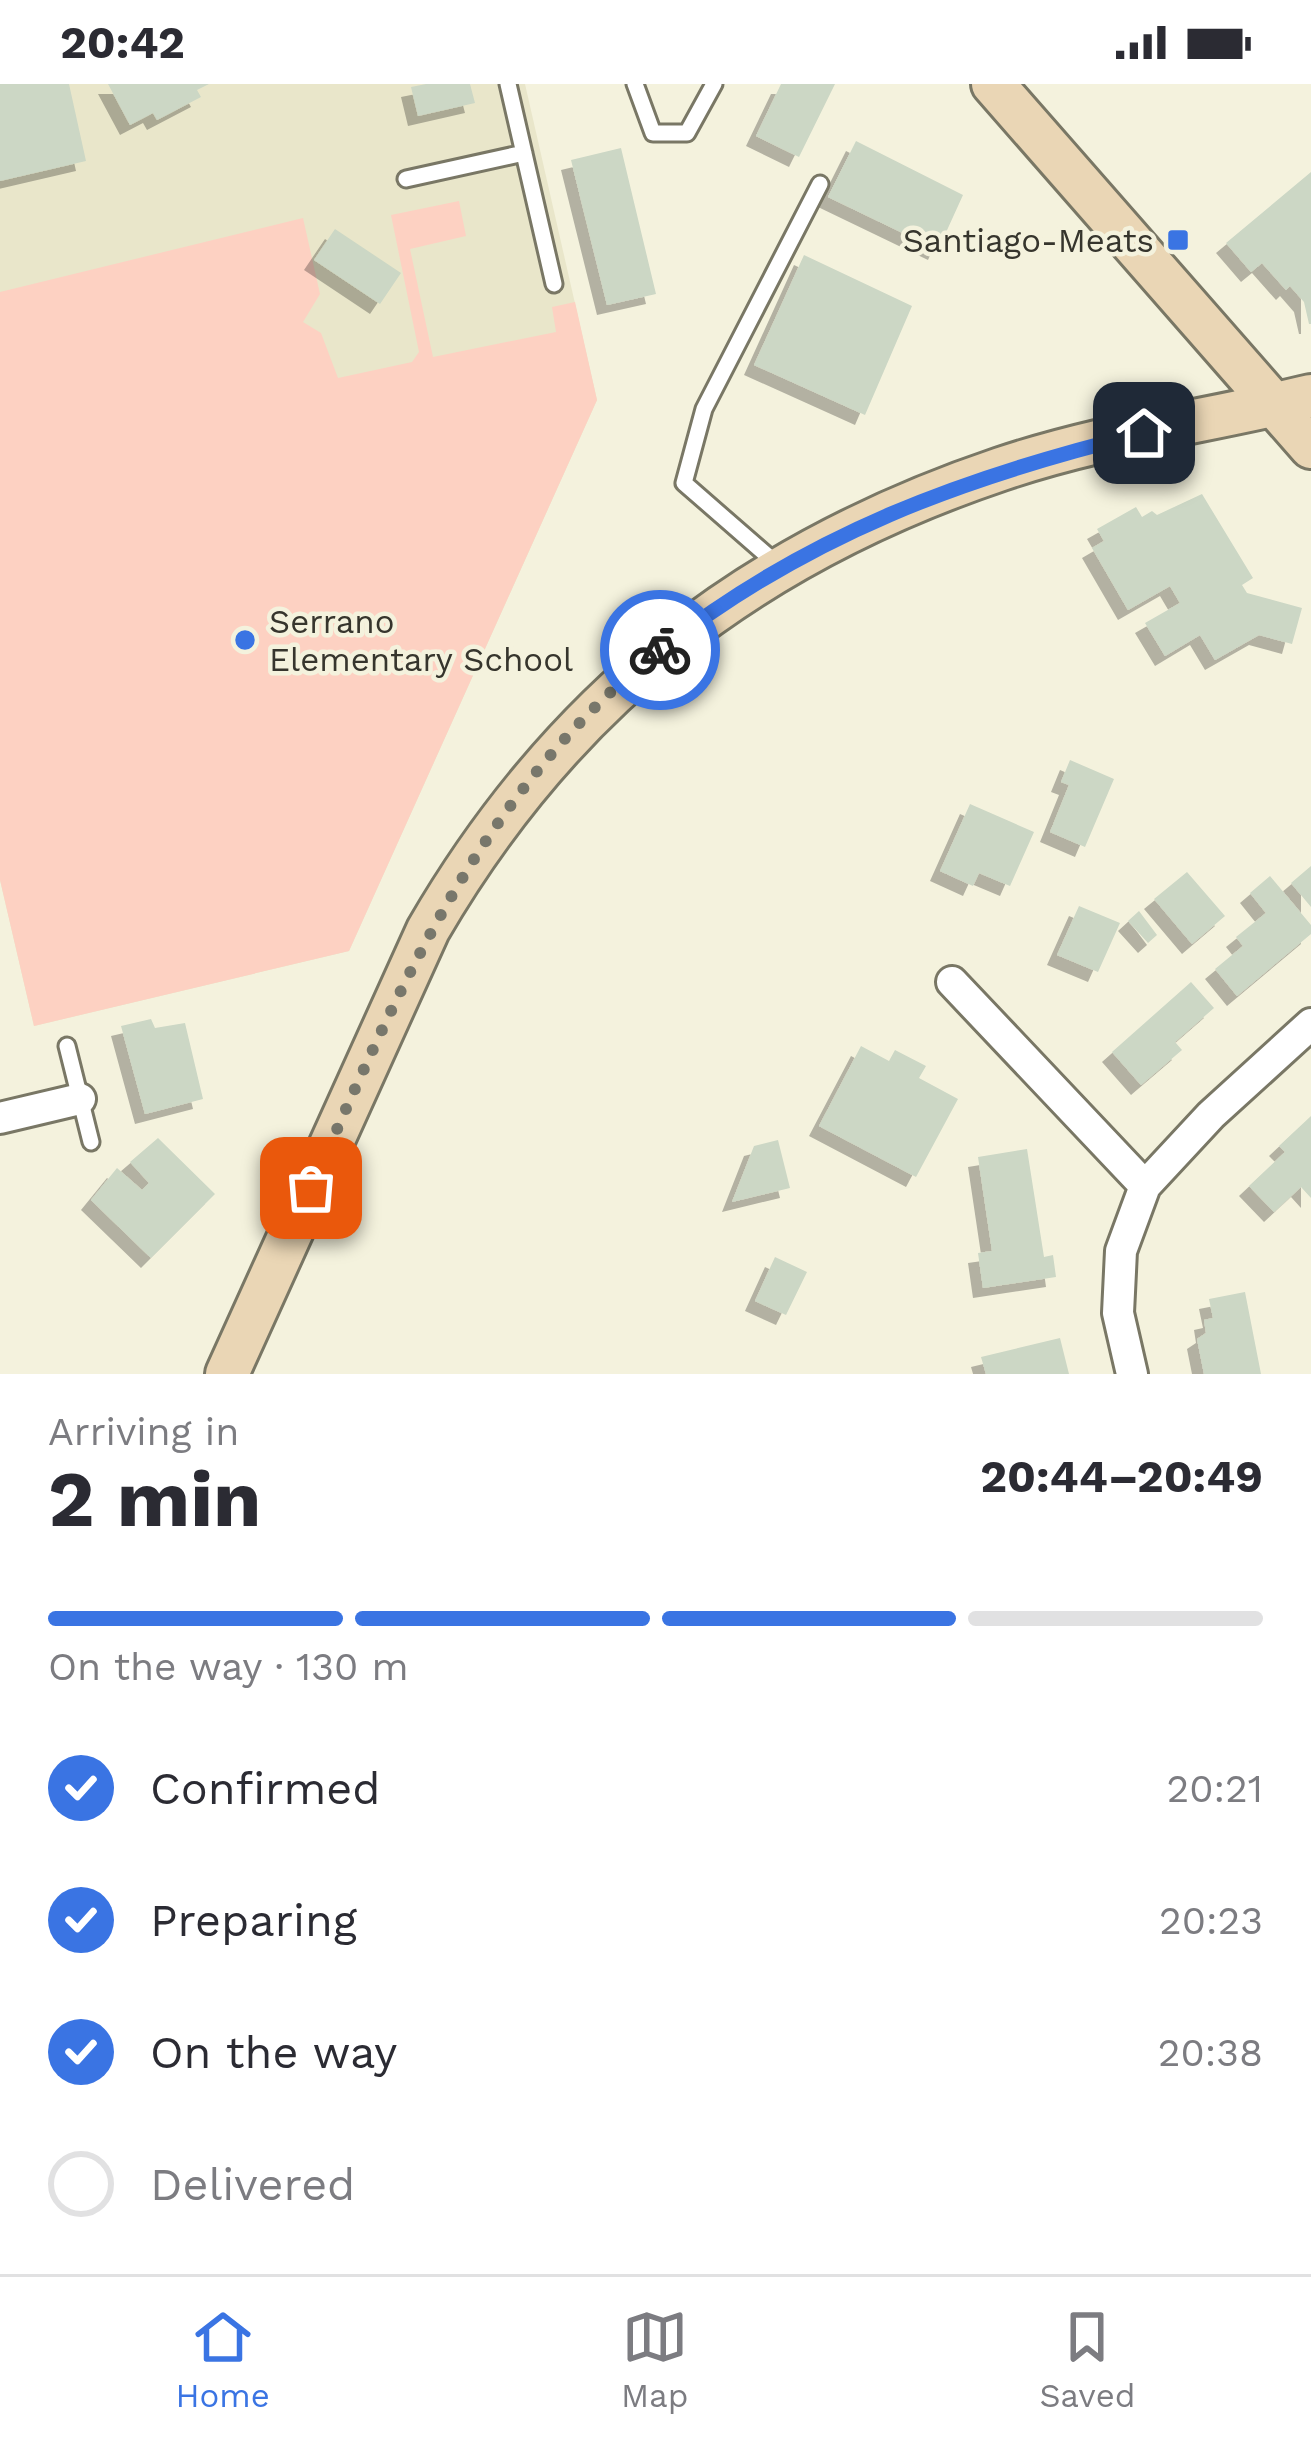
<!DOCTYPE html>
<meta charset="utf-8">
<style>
body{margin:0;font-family:"Work Sans",sans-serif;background:#f7f7f7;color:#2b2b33;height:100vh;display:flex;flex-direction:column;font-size:45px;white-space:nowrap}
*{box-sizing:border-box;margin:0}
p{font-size:39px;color:#7c7c81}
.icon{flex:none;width:66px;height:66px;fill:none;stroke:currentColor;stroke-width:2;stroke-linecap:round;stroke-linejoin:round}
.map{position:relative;height:1290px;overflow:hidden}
.details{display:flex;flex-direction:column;background:#fff;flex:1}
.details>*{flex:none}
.pin{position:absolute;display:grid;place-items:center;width:102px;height:102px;color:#fff;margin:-51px;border-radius:24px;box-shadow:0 6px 18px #0006}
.courier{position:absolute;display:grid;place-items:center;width:120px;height:120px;margin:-60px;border:9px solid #3a74e3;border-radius:50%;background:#fff;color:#222;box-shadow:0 3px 15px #0007}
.summary em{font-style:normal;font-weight:700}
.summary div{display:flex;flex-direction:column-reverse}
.summary{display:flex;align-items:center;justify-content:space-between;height:204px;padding:0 48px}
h1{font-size:78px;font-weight:700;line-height:90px}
.bar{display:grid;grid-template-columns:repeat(4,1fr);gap:18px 12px;align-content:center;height:144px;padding:0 48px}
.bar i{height:15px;border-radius:9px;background:#e1e1e2}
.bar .selected{background:#3a74e3}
.bar p{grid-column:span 4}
ol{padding:0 48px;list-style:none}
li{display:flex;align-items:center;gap:36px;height:132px}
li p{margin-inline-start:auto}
li .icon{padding:12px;border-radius:50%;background:#3a74e3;color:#fff;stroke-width:4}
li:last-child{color:#7c7c81}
li i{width:66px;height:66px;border:6px solid #e1e1e2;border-radius:50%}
.status{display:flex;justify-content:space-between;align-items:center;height:84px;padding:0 60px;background:#fff;direction:ltr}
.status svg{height:33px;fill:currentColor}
.tab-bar{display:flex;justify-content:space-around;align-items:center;height:168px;border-top:3px solid #e1e1e2;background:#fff;font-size:33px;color:#7c7c81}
.tab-bar a{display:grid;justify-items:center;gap:6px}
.tab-bar .selected{color:#3a74e3}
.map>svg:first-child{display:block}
</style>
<div class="status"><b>20:42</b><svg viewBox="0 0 49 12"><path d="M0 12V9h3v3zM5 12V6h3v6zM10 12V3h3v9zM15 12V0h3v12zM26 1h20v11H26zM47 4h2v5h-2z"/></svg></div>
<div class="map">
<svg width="1311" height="1290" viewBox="0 0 1311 1290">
<defs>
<filter id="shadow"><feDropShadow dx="-10" dy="10" stdDeviation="0" flood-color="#0004"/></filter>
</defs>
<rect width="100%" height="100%" fill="#f4f2dd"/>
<path fill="#e9e6ca" d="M0,0H525L597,316L349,867L34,942L0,796Z"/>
<path fill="#fdd1c2" d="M459,117L466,152L410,165L433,273L556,248L552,223L575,218L597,316L349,867L34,942L0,796V208L303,134L320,210L303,238L321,249L338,294L412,278L419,268L391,131Z"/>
<path fill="#ccd7c5" filter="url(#shadow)" d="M0,0H69L86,77L0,97Z
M108,0H209L197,6L201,13L157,36L153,29L130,41Z
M426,0H470L475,19L418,32L411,3Z
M781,0H835L799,73L756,52Z
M856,57L963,111L938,166L828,113Z
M621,64L656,210L607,221L571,76Z
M1311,88V240H1309L1304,218L1290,202L1286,206L1262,179L1251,188L1226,159Z
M335,145L401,189L380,220L314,176Z
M804,171L912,222L865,331L754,281Z
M1202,410L1253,494L1242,501L1247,509L1302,524L1292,560L1259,551L1215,576L1200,551L1165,572L1145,539L1180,519L1170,502L1128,526L1092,464L1104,457L1097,445L1136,423L1142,433L1152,427L1157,431Z
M1070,676L1114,695L1085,763L1050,748L1069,701L1061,698Z
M970,720L1034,748L1010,802L979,789L973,802L940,787Z
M1311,782V823L1291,799Z
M1187,788L1225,832L1192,860L1154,815Z
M1270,792L1311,841V850L1237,912L1215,885L1243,862L1236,853L1266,829L1250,809Z
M1079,822L1120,839L1098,888L1057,871Z
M1139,827L1157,851L1148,859L1128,837Z
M1191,898L1214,924L1175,958L1182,966L1141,1001L1112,968Z
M151,935L155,944L185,939L203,1015L145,1030L121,942Z
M861,962L889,977L895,966L926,982L919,994L958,1015L916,1093L819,1042Z
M1311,1032V1114L1301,1103L1274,1128L1249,1102L1285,1068L1279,1062Z
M158,1054L215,1110L151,1174L91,1116L117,1084L142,1106L149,1099L130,1078Z
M778,1056L790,1104L732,1118L754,1062Z
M1027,1065L1044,1173L1053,1171L1056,1193L983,1204L978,1169L992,1167L978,1073Z
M775,1173L807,1188L786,1231L755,1217Z
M1245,1208L1261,1290H1204L1197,1255L1206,1249L1204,1236L1213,1234L1209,1215Z
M1060,1254L1069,1290H986L981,1273Z"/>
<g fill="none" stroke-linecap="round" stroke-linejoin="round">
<g stroke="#797765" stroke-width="21">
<path id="lane" d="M508,0L554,200
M635,0L653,49H687L714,0
M406,95L524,69
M778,481L684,399L704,325L820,100
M67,962L91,1058"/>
</g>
<g stroke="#797765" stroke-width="36">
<path id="street" d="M952,898L1145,1102
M0,1034L80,1015
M1132,1290L1118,1229L1121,1167L1145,1102L1211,1031L1311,940"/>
</g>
<g stroke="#797765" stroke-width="48">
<path id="secondary" d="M993,0L1311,363
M227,1290L428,846C562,615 749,470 1001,385C1101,351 1208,337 1311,312"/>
</g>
<use href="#lane" stroke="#fff" stroke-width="15"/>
<use href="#street" stroke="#fff" stroke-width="30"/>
<use href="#secondary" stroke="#ead6b5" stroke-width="42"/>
</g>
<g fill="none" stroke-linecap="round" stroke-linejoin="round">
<path stroke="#78776b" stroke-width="12" stroke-dasharray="0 21.6" d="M311,1104C401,901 480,707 660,566"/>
<path stroke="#3a74e3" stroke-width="15" d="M660,566C808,450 964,393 1144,349"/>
</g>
<g fill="#3a74e3" stroke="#f4f2dd" stroke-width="4.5">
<rect x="1166" y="144" width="24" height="24" rx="6"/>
<circle cx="245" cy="556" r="12"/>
</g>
<g text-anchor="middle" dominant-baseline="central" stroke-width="9" stroke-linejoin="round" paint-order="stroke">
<g font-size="33" fill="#36352d" stroke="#f4f2dd" text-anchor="end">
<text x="1154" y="156">Santiago-Meats</text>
<text x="269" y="537" text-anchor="start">Serrano<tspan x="269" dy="38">Elementary School</tspan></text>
</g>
</g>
</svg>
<div class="pin" style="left:311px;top:1104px;background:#ea580c"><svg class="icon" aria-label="bag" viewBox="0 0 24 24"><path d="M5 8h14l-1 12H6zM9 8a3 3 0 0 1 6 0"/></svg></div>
<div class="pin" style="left:1144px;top:349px;background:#1f2937"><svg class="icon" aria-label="home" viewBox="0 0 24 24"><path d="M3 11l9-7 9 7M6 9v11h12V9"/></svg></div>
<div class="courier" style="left:660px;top:566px"><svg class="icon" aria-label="bike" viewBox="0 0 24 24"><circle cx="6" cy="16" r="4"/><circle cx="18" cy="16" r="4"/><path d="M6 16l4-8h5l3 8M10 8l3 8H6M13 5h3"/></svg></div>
</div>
<section class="details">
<div class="summary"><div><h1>2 min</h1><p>Arriving in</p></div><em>20:44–20:49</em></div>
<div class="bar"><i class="selected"></i><i class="selected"></i><i class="selected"></i><i></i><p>On the way · 130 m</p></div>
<ol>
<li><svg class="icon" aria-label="check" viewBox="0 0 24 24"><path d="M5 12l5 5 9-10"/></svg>Confirmed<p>20:21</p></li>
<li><svg class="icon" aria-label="check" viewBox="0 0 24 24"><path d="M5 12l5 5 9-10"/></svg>Preparing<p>20:23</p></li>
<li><svg class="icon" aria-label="check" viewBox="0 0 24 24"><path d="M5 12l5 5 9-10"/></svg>On the way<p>20:38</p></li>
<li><i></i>Delivered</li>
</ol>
</section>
<nav class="tab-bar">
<a class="selected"><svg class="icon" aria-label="home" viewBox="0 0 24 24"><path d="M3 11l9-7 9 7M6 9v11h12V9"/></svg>Home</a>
<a><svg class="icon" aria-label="map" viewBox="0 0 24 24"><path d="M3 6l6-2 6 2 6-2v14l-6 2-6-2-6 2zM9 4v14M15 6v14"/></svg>Map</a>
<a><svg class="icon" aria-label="saved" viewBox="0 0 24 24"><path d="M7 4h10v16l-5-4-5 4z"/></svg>Saved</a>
</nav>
